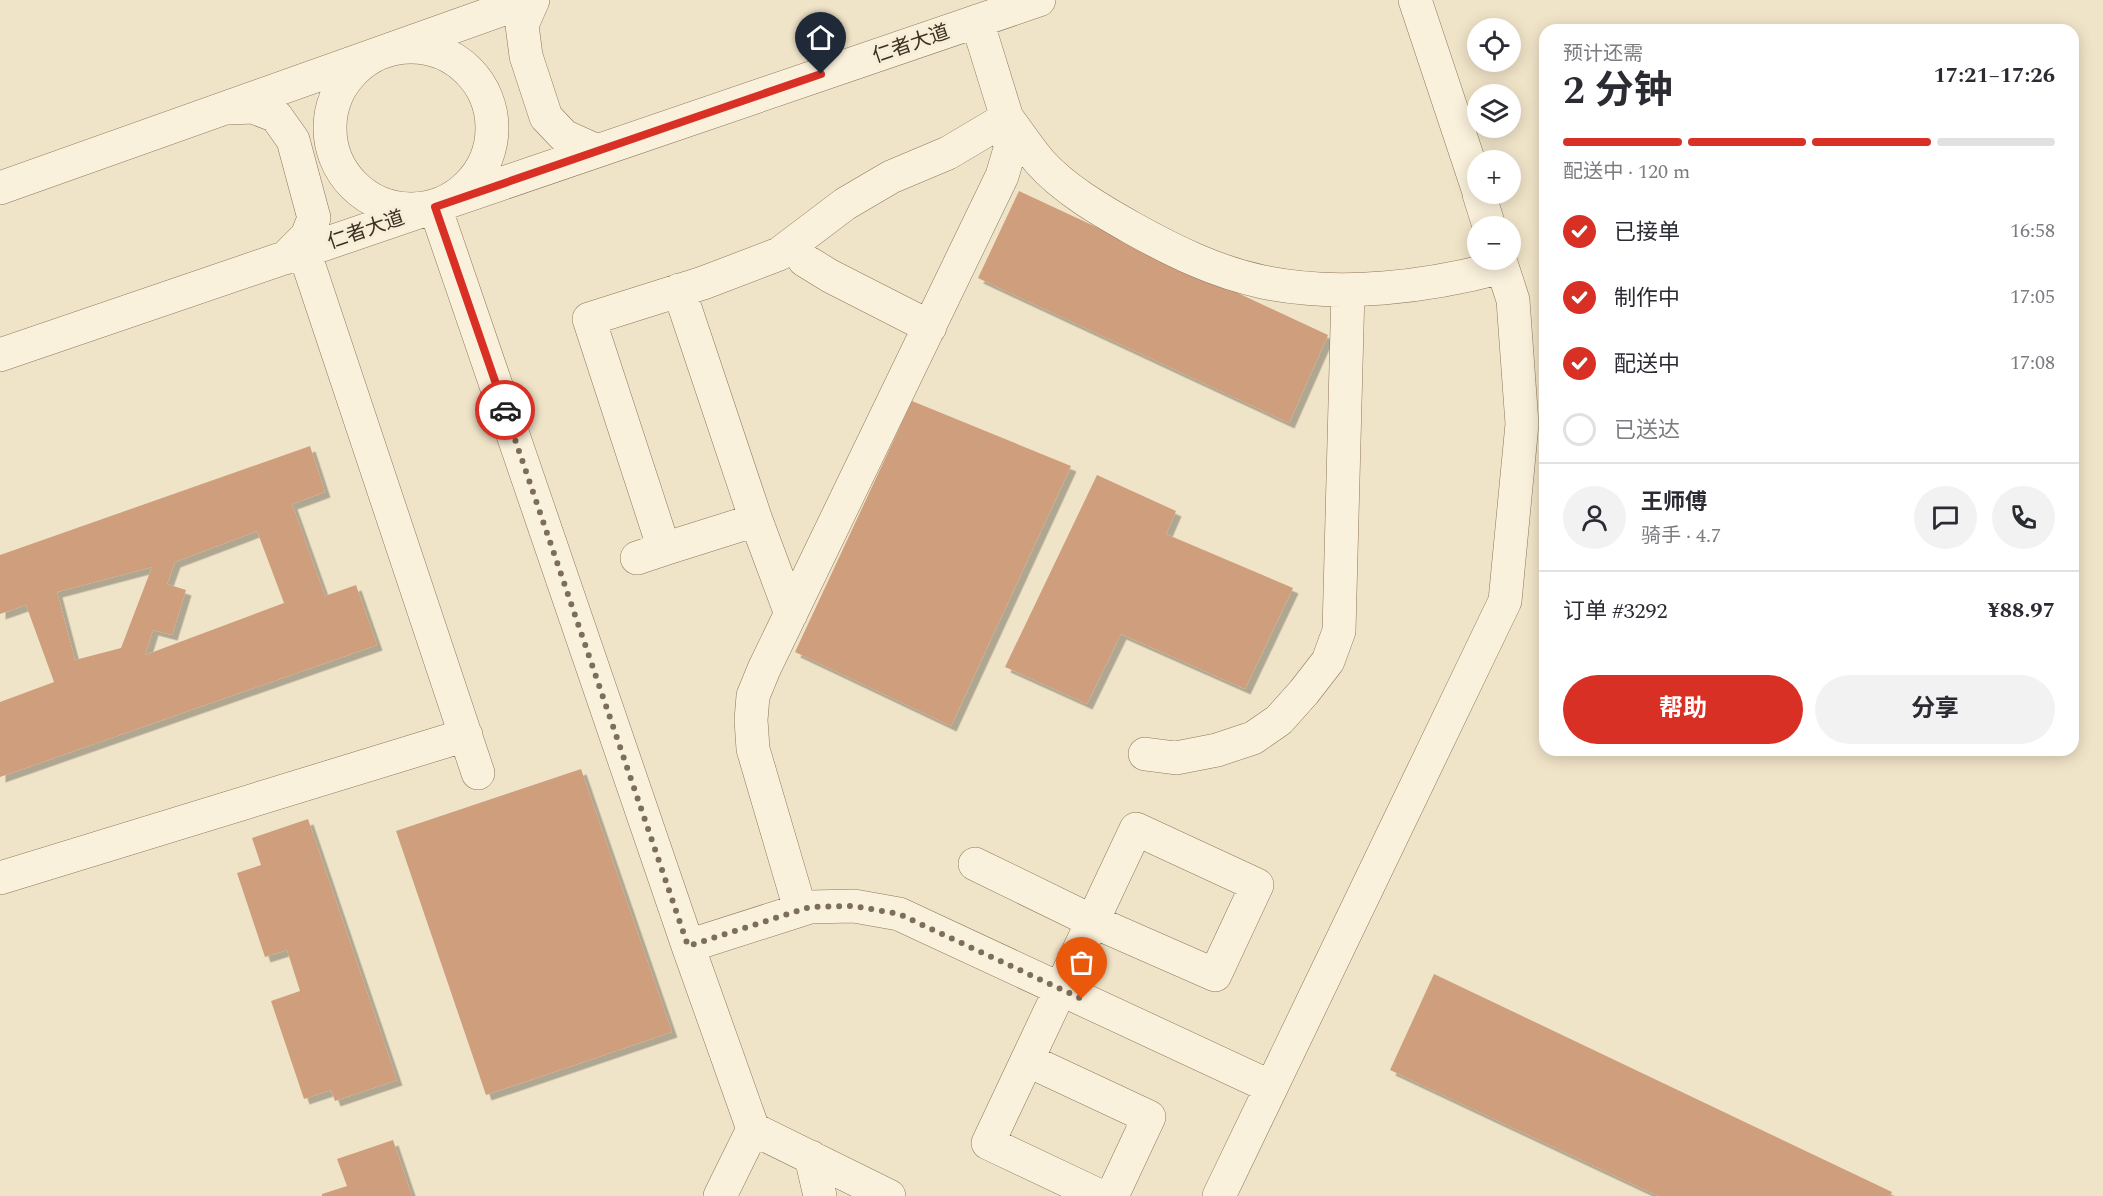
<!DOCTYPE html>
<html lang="zh">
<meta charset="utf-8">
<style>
body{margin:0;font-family:Spectral,"Noto Sans SC",serif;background:#f2f2f3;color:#2b2b33;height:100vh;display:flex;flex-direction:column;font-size:22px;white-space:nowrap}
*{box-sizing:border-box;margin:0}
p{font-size:20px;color:#7c7c81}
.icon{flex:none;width:33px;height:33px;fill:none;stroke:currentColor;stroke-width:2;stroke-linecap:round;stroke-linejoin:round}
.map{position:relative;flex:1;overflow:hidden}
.sheet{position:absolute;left:1539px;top:24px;width:540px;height:732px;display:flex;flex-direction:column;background:#fff;border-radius:18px;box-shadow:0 3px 15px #0003}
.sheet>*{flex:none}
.tools{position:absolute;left:1467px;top:18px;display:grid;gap:12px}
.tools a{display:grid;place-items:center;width:54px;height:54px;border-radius:50%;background:#fff;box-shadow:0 3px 15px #0003;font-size:30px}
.pin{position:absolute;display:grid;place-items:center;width:51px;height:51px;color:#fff;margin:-62px -26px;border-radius:50% 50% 50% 0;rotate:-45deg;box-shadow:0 0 6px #0007}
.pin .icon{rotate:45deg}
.courier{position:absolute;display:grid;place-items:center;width:60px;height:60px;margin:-30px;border:4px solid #d93025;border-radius:50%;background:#fff;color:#222;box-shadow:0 2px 8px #0007}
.head em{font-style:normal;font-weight:700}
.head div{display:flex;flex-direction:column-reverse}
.head{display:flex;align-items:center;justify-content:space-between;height:102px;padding:0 24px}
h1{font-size:39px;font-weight:700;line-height:45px}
.bar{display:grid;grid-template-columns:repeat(4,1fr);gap:9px 6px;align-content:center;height:72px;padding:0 24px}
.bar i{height:8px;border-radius:4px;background:#e1e1e2}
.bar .selected{background:#d93025}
.bar p{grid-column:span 4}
.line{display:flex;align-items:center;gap:15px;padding:0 24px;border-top:2px solid #e1e1e2}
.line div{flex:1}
.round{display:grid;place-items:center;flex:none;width:63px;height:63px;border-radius:32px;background:#f2f2f3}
ol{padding:0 24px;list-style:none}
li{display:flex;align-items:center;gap:18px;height:66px}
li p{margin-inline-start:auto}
li .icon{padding:6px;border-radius:50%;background:#d93025;color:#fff;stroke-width:4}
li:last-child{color:#7c7c81}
li i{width:33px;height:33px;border:3px solid #e1e1e2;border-radius:50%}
.action{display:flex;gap:12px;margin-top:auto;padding:12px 24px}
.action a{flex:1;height:69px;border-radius:36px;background:#d93025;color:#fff;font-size:24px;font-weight:700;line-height:69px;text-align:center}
.action a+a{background:#f2f2f3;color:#2b2b33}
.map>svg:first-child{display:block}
</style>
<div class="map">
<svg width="2103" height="1196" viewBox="0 0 2103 1196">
<defs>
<filter id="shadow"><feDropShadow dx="5.5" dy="5.5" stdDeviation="0" flood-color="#0004"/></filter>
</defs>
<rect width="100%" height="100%" fill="#f0e4c8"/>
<path fill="#cf9f7d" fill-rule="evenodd" filter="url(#shadow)" d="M1019,191L1328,335L1289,423L978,278Z
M912,401L1071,466L951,726L795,652Z
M310,446L325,492L292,504L325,596L356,585L377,645L0,777V702L54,682L26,605L0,614V555ZM257,531L284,603L145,655L153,630L172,635L186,590L167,584L175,562ZM152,567L121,648L75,660L57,592Z
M1097,475L1176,511L1166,534L1293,588L1245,689L1121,634L1087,704L1005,667Z
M581,769L672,1032L486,1095L396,831Z
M308,819L397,1080L335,1101L331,1090L304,1099L271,1001L300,991L287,950L265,957L237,873L261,865L252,838Z
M1434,974L1892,1192L1890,1196H1658L1390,1070Z
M393,1140L412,1196H322V1194L347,1186L337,1159Z"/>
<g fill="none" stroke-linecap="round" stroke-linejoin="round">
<g stroke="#8d765c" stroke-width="34">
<path id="minor" d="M533,0L522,25L526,56L546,117L564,136L597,151
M1415,0L1478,189
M330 128a81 81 0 1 1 162 0a81 81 0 1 1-162 0Z
M230,108L253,107L276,116L293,140L314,218L307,236L285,258
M0,188L529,0
M1479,194L1489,226
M435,207L688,946L753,1129L889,1196
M794,243L804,260L830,276L930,327
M304,251L478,773
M679,290L756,520L664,549L589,319L703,283L779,254L845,204L891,177L948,153L1007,118C1018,132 1028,148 1040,162C1064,189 1100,210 1132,228C1173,251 1216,272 1263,282C1340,298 1427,287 1502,267
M0,355L1039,0
M756,520L791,614
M637,558L664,549
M1145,754L1176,758L1217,750L1253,738L1279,720L1304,692L1328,661L1339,631L1348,290
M975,864L1092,921L1215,975L1257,885L1136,829C1086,934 1037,1039 988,1143L1100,1196
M0,878L466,735
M800,909L753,749L751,720L753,696L764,669L1002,176L1010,149L1007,118L977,21
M688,946L810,907L854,906L899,914L1271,1087
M1027,1060L1149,1117L1112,1196
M811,1157L820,1196
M720,1196L753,1129
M1219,1196L1505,601L1522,424L1513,300L1500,260"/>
</g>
<use href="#minor" stroke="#faf1dc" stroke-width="33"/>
</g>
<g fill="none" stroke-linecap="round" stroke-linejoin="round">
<path stroke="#7c6e5b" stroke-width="6" stroke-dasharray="0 10.8" d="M505,410L688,946L810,907L854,906L899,914L1082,999"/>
<path stroke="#d93025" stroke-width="8" d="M505,410L435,207L821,74"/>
</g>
<g text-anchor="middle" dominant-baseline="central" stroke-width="6" stroke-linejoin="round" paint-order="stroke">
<g font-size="20" fill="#3d2e20" stroke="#f7eed8">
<text transform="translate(911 44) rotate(-19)">仁者大道</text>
<text transform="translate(366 230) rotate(-19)">仁者大道</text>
</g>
</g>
</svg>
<div class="tools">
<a><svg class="icon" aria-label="locate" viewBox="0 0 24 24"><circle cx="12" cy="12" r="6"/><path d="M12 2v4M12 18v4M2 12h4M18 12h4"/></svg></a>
<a><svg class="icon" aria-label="layers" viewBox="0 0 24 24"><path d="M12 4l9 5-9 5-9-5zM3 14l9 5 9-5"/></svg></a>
<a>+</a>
<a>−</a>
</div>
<div class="pin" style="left:1082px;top:999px;background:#ea580c"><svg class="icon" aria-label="bag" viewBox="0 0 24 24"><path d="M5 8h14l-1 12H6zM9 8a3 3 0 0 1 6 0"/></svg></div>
<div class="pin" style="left:821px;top:74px;background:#1f2937"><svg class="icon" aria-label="home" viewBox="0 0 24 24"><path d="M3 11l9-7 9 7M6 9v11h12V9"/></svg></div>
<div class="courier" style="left:505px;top:410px"><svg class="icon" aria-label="car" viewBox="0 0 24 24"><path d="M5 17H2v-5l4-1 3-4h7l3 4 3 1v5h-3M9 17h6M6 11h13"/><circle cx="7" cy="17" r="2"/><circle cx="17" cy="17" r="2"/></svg></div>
<section class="sheet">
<div class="head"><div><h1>2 分钟</h1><p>预计还需</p></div><em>17:21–17:26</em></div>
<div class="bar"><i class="selected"></i><i class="selected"></i><i class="selected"></i><i></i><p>配送中 · 120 m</p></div>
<ol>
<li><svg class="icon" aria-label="check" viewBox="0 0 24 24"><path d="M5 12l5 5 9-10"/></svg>已接单<p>16:58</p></li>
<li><svg class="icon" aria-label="check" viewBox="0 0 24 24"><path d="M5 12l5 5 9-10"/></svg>制作中<p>17:05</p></li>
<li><svg class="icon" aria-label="check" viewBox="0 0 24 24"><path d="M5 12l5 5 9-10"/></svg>配送中<p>17:08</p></li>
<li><i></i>已送达</li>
</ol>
<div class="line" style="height:108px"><a class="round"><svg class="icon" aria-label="person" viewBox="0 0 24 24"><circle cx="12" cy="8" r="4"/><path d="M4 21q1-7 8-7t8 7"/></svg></a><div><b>王师傅</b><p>骑手 · 4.7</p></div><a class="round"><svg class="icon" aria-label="chat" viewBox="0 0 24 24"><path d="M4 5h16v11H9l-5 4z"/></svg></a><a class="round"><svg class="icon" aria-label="phone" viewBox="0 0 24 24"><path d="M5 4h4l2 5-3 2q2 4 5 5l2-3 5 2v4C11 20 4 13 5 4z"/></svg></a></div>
<div class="line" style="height:78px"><div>订单 #3292</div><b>¥88.97</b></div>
<div class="action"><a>帮助</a><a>分享</a></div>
</section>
</div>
